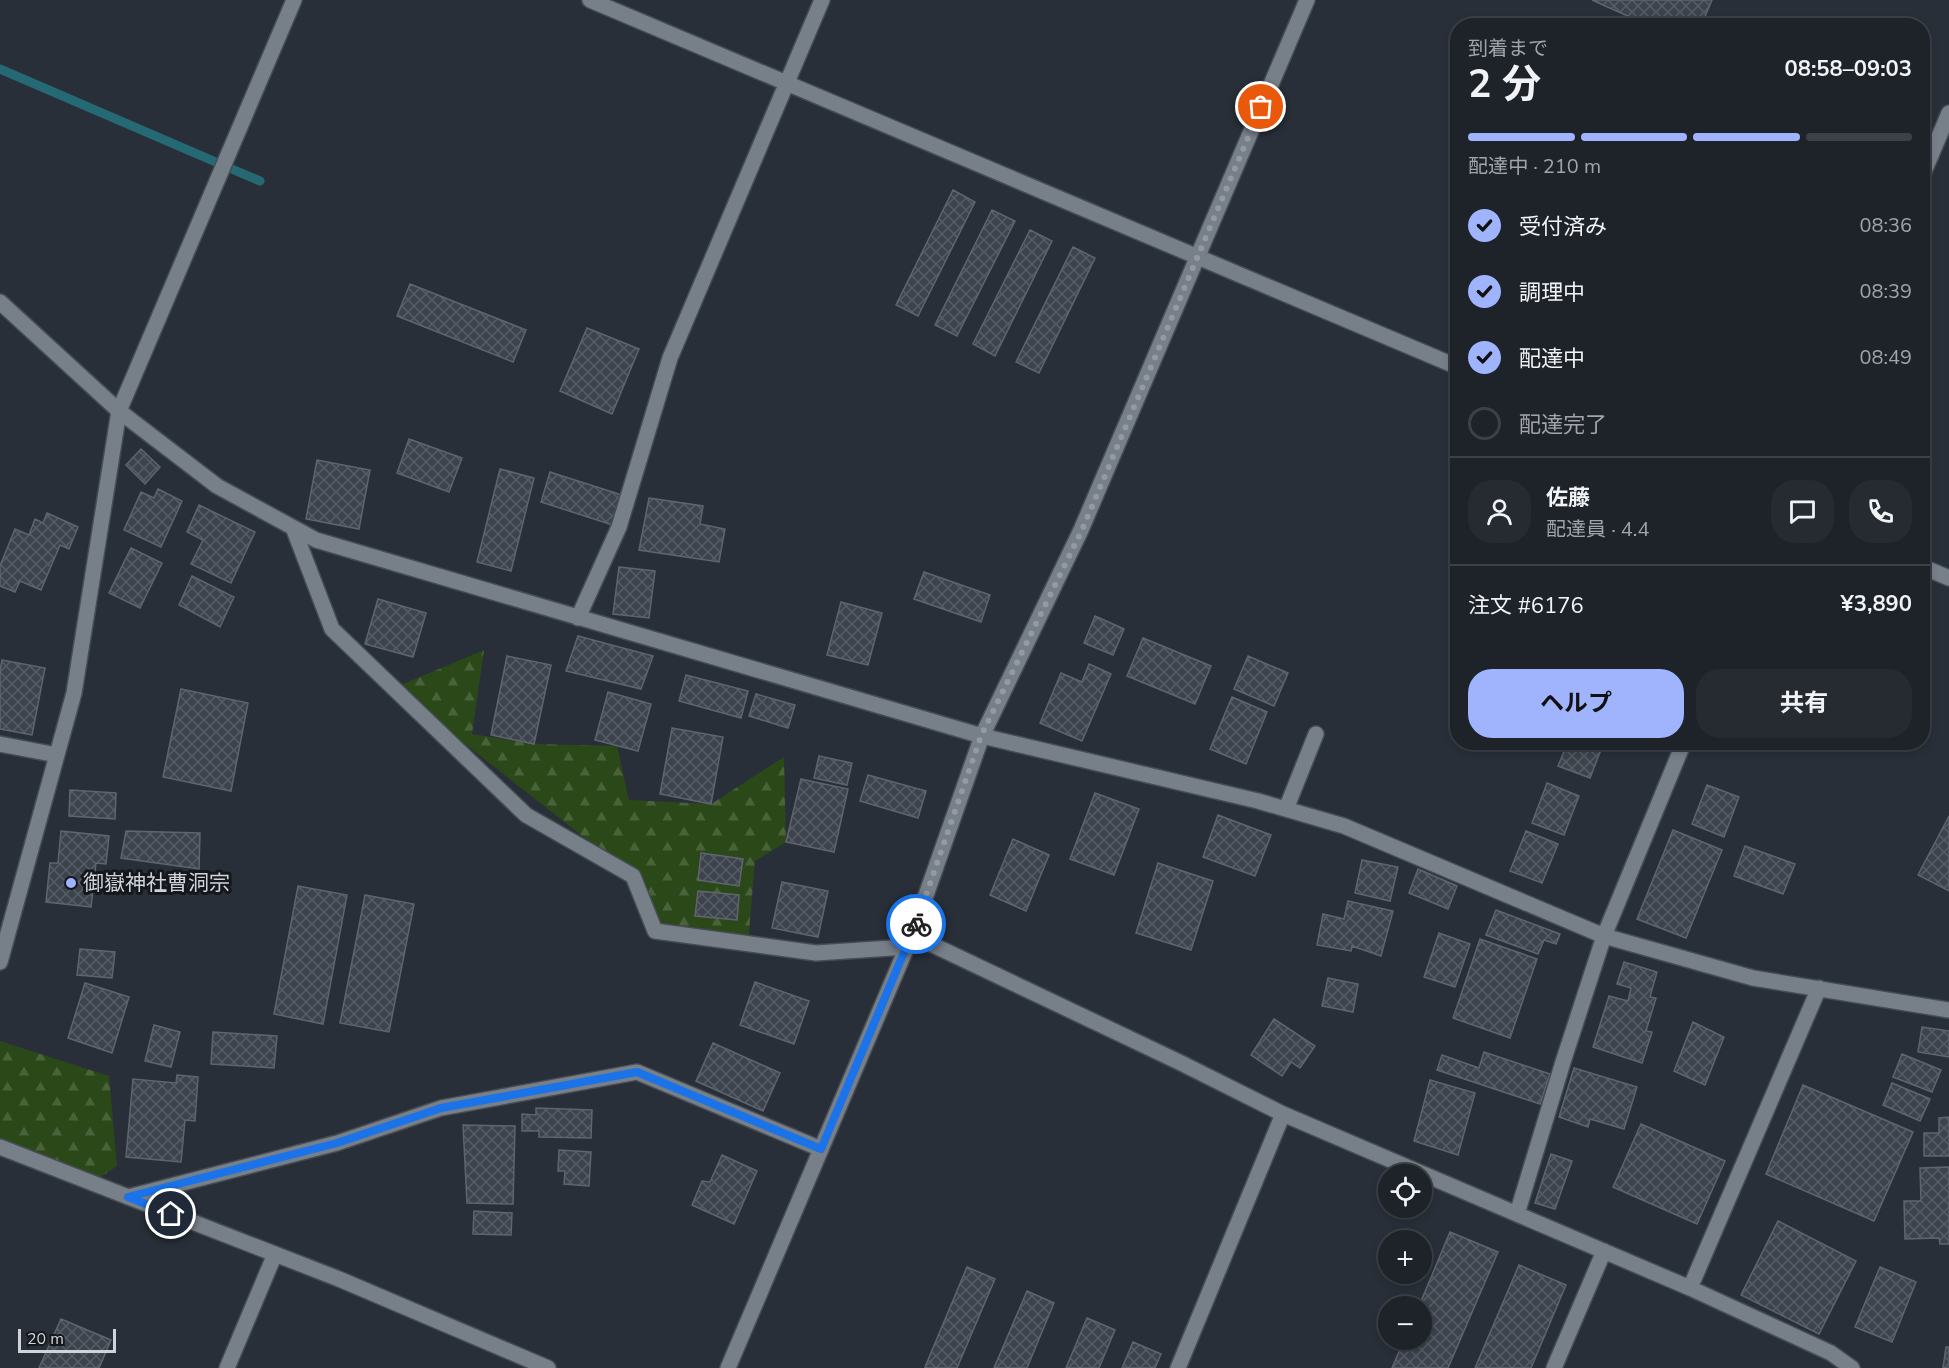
<!DOCTYPE html>
<html lang="ja">
<meta charset="utf-8">
<style>
body{margin:0;font-family:"Nunito Sans","Noto Sans JP",sans-serif;background:#262b32;color:#f1f3f6;height:100vh;display:flex;flex-direction:column;font-size:22px;white-space:nowrap}
*{box-sizing:border-box;margin:0}
p{font-size:20px;color:#a1a4a8}
.icon{flex:none;width:33px;height:33px;fill:none;stroke:currentColor;stroke-width:2;stroke-linecap:round;stroke-linejoin:round}
.map{position:relative;flex:1;overflow:hidden}
.drawer{position:absolute;left:1450px;top:18px;width:480px;height:732px;display:flex;flex-direction:column;background:#1e232a;border-radius:24px;box-shadow:0 3px 9px #0003,0 0 0 2px #3c4047}
.drawer>*{flex:none}
.buttons{position:absolute;left:1378px;top:1164px;display:grid;gap:12px}
.buttons a{display:grid;place-items:center;width:54px;height:54px;border-radius:50%;background:#1e232a;box-shadow:0 3px 9px #0003,0 0 0 2px #3c4047;font-size:30px}
.scale{position:absolute;left:18px;bottom:15px;width:98px;box-sizing:border-box;padding-left:6px;border:3px solid #cfd4da;border-top:0;font-size:16px;line-height:21px;white-space:nowrap;color:#cfd4da;-webkit-text-stroke:4px #14171b;paint-order:stroke}
.pin{position:absolute;display:grid;place-items:center;width:51px;height:51px;color:#fff;margin:-26px;border:3px solid #fff;border-radius:50%;box-shadow:0 2px 6px #0007}
.courier{position:absolute;display:grid;place-items:center;width:60px;height:60px;margin:-30px;border:4px solid #1a73e8;border-radius:50%;background:#fff;color:#222;box-shadow:0 2px 8px #0007}
.headline em{font-style:normal;font-weight:700}
.headline div{display:flex;flex-direction:column-reverse}
.headline{display:flex;align-items:center;justify-content:space-between;height:102px;padding:0 18px}
h1{font-size:39px;font-weight:700;line-height:45px}
.bar{display:grid;grid-template-columns:repeat(4,1fr);gap:9px 6px;align-content:center;height:72px;padding:0 18px}
.bar i{height:8px;border-radius:4px;background:#3c4047}
.bar .active{background:#a0b3fd}
.bar p{grid-column:span 4}
.line{display:flex;align-items:center;gap:15px;padding:0 18px;border-top:2px solid #3c4047}
.line div{flex:1}
.round{display:grid;place-items:center;flex:none;width:63px;height:63px;border-radius:24px;background:#262b32}
ol{padding:0 18px;list-style:none}
li{display:flex;align-items:center;gap:18px;height:66px}
li p{margin-inline-start:auto}
li .icon{padding:6px;border-radius:50%;background:#a0b3fd;color:#111;stroke-width:4}
li:last-child{color:#a1a4a8}
li i{width:33px;height:33px;border:3px solid #3c4047;border-radius:50%}
.button{display:flex;gap:12px;margin-top:auto;padding:12px 18px}
.button a{flex:1;height:69px;border-radius:24px;background:#a0b3fd;color:#111;font-size:24px;font-weight:700;line-height:69px;text-align:center}
.button a+a{background:#262b32;color:#f1f3f6}
.map>svg:first-child{display:block}
</style>
<div class="map">
<svg width="1949" height="1368" viewBox="0 0 1949 1368">
<defs>
<pattern id="forest-firs" width="22" height="20" patternUnits="userSpaceOnUse" patternTransform="scale(1.5)"><rect width="22" height="20" fill="#2b4818"/><path d="M5 1l3.5 6h-7zM16 11l3.5 6h-7z" fill="#496239"/></pattern>
<pattern id="building-cross-hatch" width="8" height="8" patternUnits="userSpaceOnUse" patternTransform="scale(1.5)"><rect width="8" height="8" fill="#3c434c"/><path d="M0 0l8 8M0 8l8-8" fill="none" stroke="#575d65"/></pattern>
</defs>
<rect width="100%" height="100%" fill="#282f38"/>
<path fill="url(#forest-firs)" d="M484,650L472,734L535,744L617,746L629,800L711,804L784,757L786,842L755,861L748,944L655,931L633,876L394,688Z
M0,1041L109,1076L117,1166L92,1183L0,1147Z"/>
<g fill="none" stroke-linecap="round" stroke-linejoin="round">
<path stroke="#256974" stroke-width="9" d="M0,69L260,181"/>
</g>
<path fill="url(#building-cross-hatch)" stroke="#5e656f" stroke-width="1.5" d="M1592,0H1712L1701,26H1650Z
M953,190L975,202L918,316L896,305Z
M992,210L1015,221L957,336L935,325Z
M1030,230L1052,241L995,356L973,344Z
M1073,247L1095,258L1039,373L1016,362Z
M410,284L526,330L513,362L397,316Z
M587,328L639,349L612,414L560,391Z
M409,439L462,458L449,492L397,473Z
M141,449L160,467L145,484L126,465Z
M317,460L370,470L359,529L306,519Z
M500,469L534,478L511,571L477,562Z
M550,472L628,497L619,527L541,502Z
M158,489L182,501L161,547L124,530L141,492L154,498Z
M649,498L703,506L700,524L725,529L719,562L639,550Z
M199,505L255,532L231,583L191,564L203,540L187,532Z
M47,513L78,527L69,549L60,545L41,590L20,581L15,592L0,586V566L15,529L29,535L35,519L43,523Z
M131,548L162,563L140,608L109,593Z
M619,567L655,571L649,618L613,614Z
M924,572L990,595L981,622L914,599Z
M192,576L234,597L220,627L179,605Z
M378,599L426,613L413,657L365,644Z
M841,602L882,613L868,665L827,655Z
M1095,616L1124,629L1113,655L1084,643Z
M578,636L653,656L641,689L566,671Z
M1143,638L1211,666L1195,704L1127,676Z
M507,656L551,665L534,744L491,735Z
M1248,656L1288,673L1274,706L1234,689Z
M2,660L45,668L32,735L0,729V671Z
M1089,664L1111,674L1082,741L1040,723L1061,673L1082,682Z
M686,675L748,691L741,718L679,701Z
M181,689L248,703L231,791L163,777Z
M608,692L651,704L638,751L595,740Z
M756,694L795,705L788,728L749,716Z
M1232,697L1267,712L1246,764L1210,749Z
M672,728L723,737L711,804L660,794Z
M1568,742H1604L1590,778L1558,766Z
M819,756L852,763L847,785L814,778Z
M868,775L926,791L918,818L860,801Z
M801,779L848,789L834,852L786,842Z
M1547,783L1579,796L1564,835L1532,823Z
M1707,785L1739,797L1724,837L1692,824Z
M70,790L116,793L115,819L69,816Z
M1095,793L1139,809L1114,875L1070,859Z
M1218,815L1271,835L1255,876L1203,857Z
M1949,816V891L1918,875Z
M1673,830L1722,850L1686,938L1637,919Z
M61,831L109,836L106,864L96,863L91,907L46,902L50,863H58Z
M126,831L200,833L199,869L121,858Z
M1526,831L1558,844L1542,883L1510,871Z
M1013,839L1049,855L1026,911L990,895Z
M1745,846L1795,864L1783,894L1734,876Z
M701,853L743,859L739,886L698,880Z
M1362,860L1398,867L1390,901L1355,893Z
M1158,863L1213,881L1191,950L1136,933Z
M1418,869L1457,886L1448,909L1409,893Z
M782,882L828,891L818,937L772,928Z
M298,886L347,895L323,1024L274,1014Z
M698,891L739,895L737,920L695,916Z
M365,895L414,904L389,1032L340,1023Z
M1348,901L1393,911L1381,956L1352,946L1351,951L1317,945L1323,914L1344,919Z
M1496,910L1560,934L1556,944L1544,940L1538,954L1486,935Z
M1439,933L1470,944L1455,987L1424,977Z
M1480,939L1537,959L1510,1038L1453,1018Z
M80,949L115,952L112,978L77,975Z
M1624,962L1657,972L1650,997L1656,998L1646,1031L1652,1032L1642,1063L1593,1047L1609,996L1628,1001L1631,988L1617,984Z
M1328,978L1358,984L1353,1012L1322,1006Z
M755,982L809,1001L794,1044L740,1025Z
M85,983L129,997L112,1053L68,1038Z
M1274,1019L1315,1046L1300,1068L1291,1062L1282,1076L1251,1055Z
M1693,1022L1724,1037L1705,1085L1674,1071Z
M154,1025L180,1032L171,1067L145,1061Z
M1922,1027L1949,1031V1057L1918,1052Z
M213,1032L277,1036L274,1068L211,1064Z
M713,1043L780,1073L763,1111L696,1081Z
M1484,1052L1550,1074L1540,1104L1437,1070L1442,1055L1479,1068Z
M1902,1054L1941,1070L1932,1092L1893,1077Z
M1574,1068L1637,1087L1624,1129L1590,1119L1588,1127L1559,1117Z
M177,1075L198,1077L195,1121L185,1120L181,1162L126,1157L133,1079L176,1083Z
M1430,1080L1475,1093L1458,1155L1414,1141Z
M1892,1083L1930,1099L1920,1121L1883,1105Z
M1803,1085L1913,1132L1874,1221L1766,1174Z
M536,1108L592,1110L591,1138L539,1137V1131H522V1114L536,1115Z
M1949,1117V1156H1924V1133H1939V1118Z
M1641,1124L1725,1161L1697,1224L1613,1187Z
M463,1125L515,1126L513,1204L467,1203Z
M559,1150L591,1152L589,1186L564,1184L565,1171H558Z
M1551,1154L1572,1161L1555,1209L1535,1203Z
M722,1155L757,1171L734,1224L692,1205L702,1181L710,1182Z
M1949,1167V1244H1940L1939,1238L1905,1239L1904,1201H1921L1920,1168Z
M474,1211L512,1213L511,1235L473,1234Z
M1778,1221L1856,1261L1819,1334L1741,1295Z
M1450,1232L1498,1252L1448,1368H1392L1404,1340H1422V1306H1419Z
M1519,1265L1566,1285L1531,1368H1475Z
M967,1267L995,1279L957,1368H928L925,1367Z
M1880,1267L1916,1282L1892,1342L1855,1327Z
M1027,1291L1054,1303L1027,1368H994Z
M1087,1318L1115,1330L1099,1368H1066Z
M61,1319L111,1340L99,1368H39Z
M1133,1342L1161,1354L1155,1368H1122Z
M1946,1347H1949V1368H1943Z"/>
<g fill="none" stroke-linecap="round" stroke-linejoin="round">
<g stroke="#464c53" stroke-width="18">
<path id="minor" d="M590,0L1458,367
M1923,174L1949,113
M0,302L119,411L217,486L316,540L982,736L1258,801L1344,826L1604,936L1753,978L1949,1010
M294,530L332,629L526,815L633,876L655,931L816,953L907,947
M1923,567L1949,578
M578,618L619,527L670,358L822,0
M0,744L57,755
M1286,809L1316,734
M912,935L1179,1062L1283,1114L1690,1288L1819,988
M0,962L74,693L119,411L294,0
M0,1147L339,1279L548,1368
M128,1197L337,1143L441,1108L637,1072L821,1149
M1517,1214L1563,1062L1604,936L1684,742
M1690,1288L1831,1353L1852,1368
M227,1368L275,1254
M1178,1368L1283,1114
M1554,1368L1604,1251"/>
</g>
<g stroke="#464c53" stroke-width="18">
<path id="tertiary" d="M728,1368L912,935L982,736L1081,530L1307,0"/>
</g>
<use href="#minor" stroke="#777f89" stroke-width="15"/>
<use href="#tertiary" stroke="#777f89" stroke-width="15"/>
</g>
<g fill="none" stroke-linecap="round" stroke-linejoin="round">
<path stroke="#959aa1" stroke-width="6" stroke-dasharray="0 10.8" d="M916,924L981,736L1082,530L1261,107"/>
<path stroke="#1a73e8" stroke-width="8" d="M171,1214L128,1197L337,1143L441,1108L637,1072L821,1149L916,924"/>
</g>
<circle fill="#a0b3fd" stroke="#14171b" stroke-width="2" cx="71" cy="883" r="6"/>
<g text-anchor="middle" dominant-baseline="central" stroke-width="6" stroke-linejoin="round" paint-order="stroke">
<g font-size="21" fill="#cfd4da" stroke="#14171b" text-anchor="start">
<text x="83" y="883">御嶽神社曹洞宗</text>
</g>
</g>
</svg>
<div class="buttons">
<a><svg class="icon" aria-label="locate" viewBox="0 0 24 24"><circle cx="12" cy="12" r="6"/><path d="M12 2v4M12 18v4M2 12h4M18 12h4"/></svg></a>
<a>+</a>
<a>−</a>
</div>
<div class="scale">20 m</div>
<div class="pin" style="left:1261px;top:107px;background:#ea580c"><svg class="icon" aria-label="bag" viewBox="0 0 24 24"><path d="M5 8h14l-1 12H6zM9 8a3 3 0 0 1 6 0"/></svg></div>
<div class="pin" style="left:171px;top:1214px;background:#1f2937"><svg class="icon" aria-label="home" viewBox="0 0 24 24"><path d="M3 11l9-7 9 7M6 9v11h12V9"/></svg></div>
<div class="courier" style="left:916px;top:924px"><svg class="icon" aria-label="bike" viewBox="0 0 24 24"><circle cx="6" cy="16" r="4"/><circle cx="18" cy="16" r="4"/><path d="M6 16l4-8h5l3 8M10 8l3 8H6M13 5h3"/></svg></div>
<section class="drawer">
<div class="headline"><div><h1>2 分</h1><p>到着まで</p></div><em>08:58–09:03</em></div>
<div class="bar"><i class="active"></i><i class="active"></i><i class="active"></i><i></i><p>配達中 · 210 m</p></div>
<ol>
<li><svg class="icon" aria-label="check" viewBox="0 0 24 24"><path d="M5 12l5 5 9-10"/></svg>受付済み<p>08:36</p></li>
<li><svg class="icon" aria-label="check" viewBox="0 0 24 24"><path d="M5 12l5 5 9-10"/></svg>調理中<p>08:39</p></li>
<li><svg class="icon" aria-label="check" viewBox="0 0 24 24"><path d="M5 12l5 5 9-10"/></svg>配達中<p>08:49</p></li>
<li><i></i>配達完了</li>
</ol>
<div class="line" style="height:108px"><a class="round"><svg class="icon" aria-label="person" viewBox="0 0 24 24"><circle cx="12" cy="8" r="4"/><path d="M4 21q1-7 8-7t8 7"/></svg></a><div><b>佐藤</b><p>配達員 · 4.4</p></div><a class="round"><svg class="icon" aria-label="chat" viewBox="0 0 24 24"><path d="M4 5h16v11H9l-5 4z"/></svg></a><a class="round"><svg class="icon" aria-label="phone" viewBox="0 0 24 24"><path d="M5 4h4l2 5-3 2q2 4 5 5l2-3 5 2v4C11 20 4 13 5 4z"/></svg></a></div>
<div class="line" style="height:78px"><div>注文 #6176</div><b>¥3,890</b></div>
<div class="button"><a>ヘルプ</a><a>共有</a></div>
</section>
</div>
